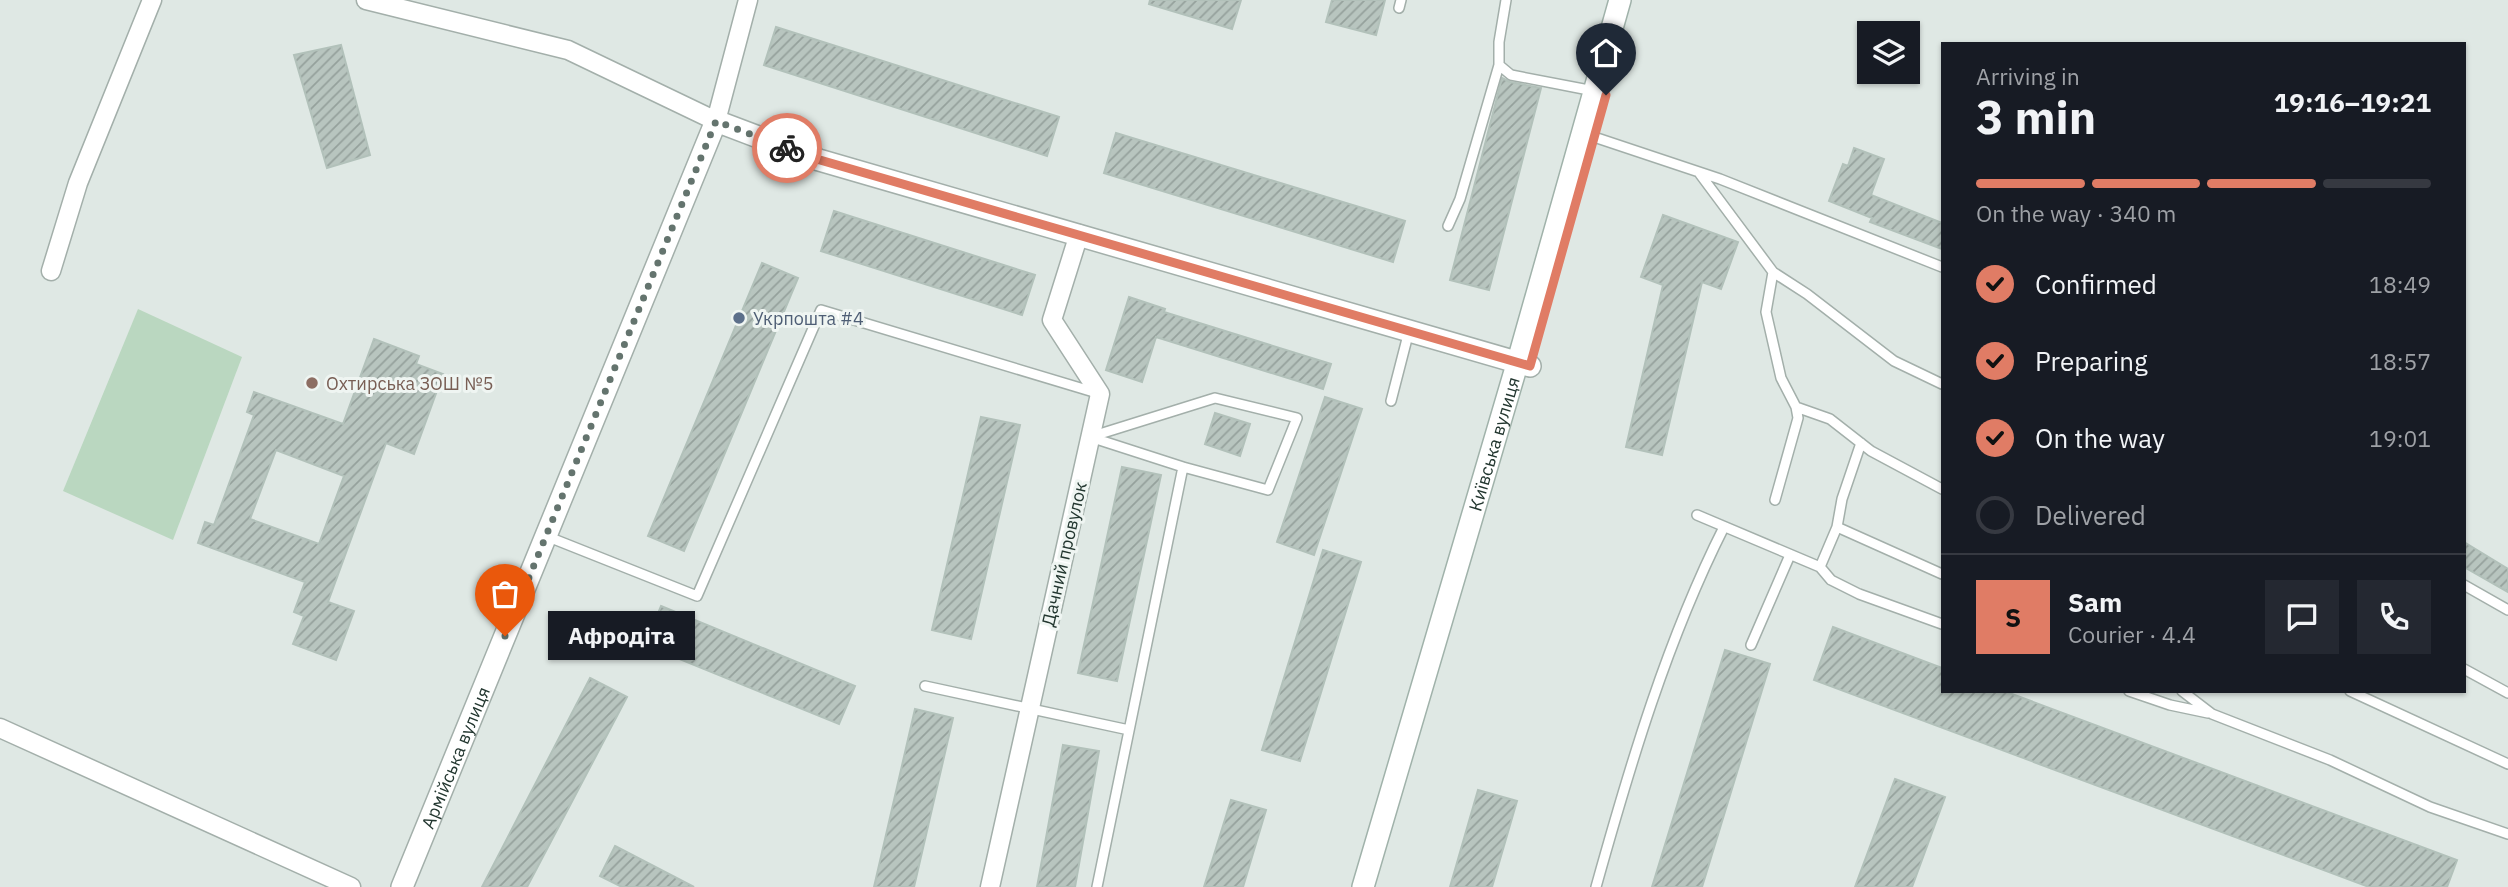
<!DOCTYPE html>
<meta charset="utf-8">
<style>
body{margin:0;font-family:"IBM Plex Sans",sans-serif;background:#242831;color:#f1f3f6;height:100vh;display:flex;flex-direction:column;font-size:26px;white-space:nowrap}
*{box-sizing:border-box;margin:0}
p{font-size:23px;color:#9ea1a6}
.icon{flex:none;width:38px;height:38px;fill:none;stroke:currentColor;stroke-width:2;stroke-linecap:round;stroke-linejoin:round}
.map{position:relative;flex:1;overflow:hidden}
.sheet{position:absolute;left:1941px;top:42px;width:525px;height:651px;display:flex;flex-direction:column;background:#171b24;border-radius:0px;box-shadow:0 2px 5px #0004}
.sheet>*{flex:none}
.controls{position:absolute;left:1857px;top:21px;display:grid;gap:14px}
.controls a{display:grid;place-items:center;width:63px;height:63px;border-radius:0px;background:#171b24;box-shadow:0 2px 5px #0004;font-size:35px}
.pin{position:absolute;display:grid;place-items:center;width:60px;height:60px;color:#fff;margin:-72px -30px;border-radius:50% 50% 50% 0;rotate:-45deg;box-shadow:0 0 7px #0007}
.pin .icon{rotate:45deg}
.courier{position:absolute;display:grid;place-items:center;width:70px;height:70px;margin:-35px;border:5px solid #e07c65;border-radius:50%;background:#fff;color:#222;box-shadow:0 2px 9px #0007}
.bubble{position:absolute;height:49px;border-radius:0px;background:#171b24;box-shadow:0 2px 5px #0004;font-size:23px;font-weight:700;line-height:49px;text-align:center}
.overview em{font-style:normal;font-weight:700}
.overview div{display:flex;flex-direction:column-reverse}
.overview{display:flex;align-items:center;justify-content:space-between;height:119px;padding:0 35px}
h1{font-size:46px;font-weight:700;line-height:52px}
.bar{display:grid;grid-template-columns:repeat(4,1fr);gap:10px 7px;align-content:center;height:84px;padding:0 35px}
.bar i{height:9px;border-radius:5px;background:#363941}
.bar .active{background:#e07c65}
.bar p{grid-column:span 4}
.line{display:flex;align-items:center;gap:18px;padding:0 35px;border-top:2px solid #363941}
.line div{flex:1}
.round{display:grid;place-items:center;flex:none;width:74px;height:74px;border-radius:0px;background:#242831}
ol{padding:0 35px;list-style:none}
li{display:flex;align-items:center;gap:21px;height:77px}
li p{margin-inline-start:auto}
li .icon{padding:7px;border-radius:50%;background:#e07c65;color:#111;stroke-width:4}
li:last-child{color:#9ea1a6}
li i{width:38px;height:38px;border:4px solid #363941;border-radius:50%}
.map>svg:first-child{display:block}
</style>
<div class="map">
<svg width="2508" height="887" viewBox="0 0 2508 887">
<defs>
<pattern id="building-hatch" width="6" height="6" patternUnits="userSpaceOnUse" patternTransform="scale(1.75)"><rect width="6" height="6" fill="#b8c5bf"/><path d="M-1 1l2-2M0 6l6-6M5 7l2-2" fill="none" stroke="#95a19c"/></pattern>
</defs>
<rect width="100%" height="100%" fill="#dfe8e4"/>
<path fill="#bad7c0" d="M138,309L242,357L173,540L63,491Z"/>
<path fill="url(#building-hatch)" stroke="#b2c1ba" stroke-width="2" fill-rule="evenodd" d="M1150,0H1241L1232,29L1149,4Z
M1332,0H1385L1376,35L1326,22Z
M776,27L1059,117L1047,156L764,65Z
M341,45L370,155L327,168L294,55Z
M1502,78L1510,82L1541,88L1489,290L1450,280Z
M1116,133L1405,221L1393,262L1104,173Z
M1854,148L1884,159L1871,195L1942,223V249L1870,222L1872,218L1829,201L1843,164L1848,166Z
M834,211L1035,275L1022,315L821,251Z
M1663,215L1738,242L1721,289L1702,282L1662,455L1626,447L1663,285L1641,277Z
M762,263L798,278L684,551L648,536Z
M1129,297L1165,309L1164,312L1331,364L1323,389L1156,337L1142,382L1106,370Z
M374,339L419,356L416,364L443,374L414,454L386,443L328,602L354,611L336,660L293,644L304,616L294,612L305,582L198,543L205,522L214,525L254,415L247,412L254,392L343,424ZM276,450L344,476L319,544L250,519Z
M1325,397L1362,409L1314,555L1277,542Z
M1215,413L1250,424L1240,456L1205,444Z
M981,417L1020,425L971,639L932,630Z
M1122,467L1161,475L1117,681L1078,673Z
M2464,542L2508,569V592L2464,567Z
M1323,550L1361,562L1300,761L1262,750Z
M661,606L855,686L839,724L645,645Z
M1833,627L1942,668V691H2004L2457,860L2447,887H2369L1814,680Z
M1725,650L1770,664L1702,887H1652Z
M590,678L627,697L527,887H482Z
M915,709L953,718L914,887H874Z
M1063,745L1099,751L1075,887H1037Z
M1895,779L1945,797L1912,887H1855Z
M1478,790L1517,801L1492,887H1450Z
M1231,800L1266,810L1243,887H1204Z
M615,846L694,887H622L600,876Z"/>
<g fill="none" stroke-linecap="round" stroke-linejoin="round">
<g stroke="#a3afaa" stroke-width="12">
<path id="service" d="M1506,0L1499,42V65L1511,75L1594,91
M1399,8L1401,0
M1594,137L1720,179L1942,267
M1700,174L1773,272L1807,294L1894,361L1942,384
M1448,226L1460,199L1499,65
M1773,272L1766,312L1781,378L1796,407L1830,419L1871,451L1942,489
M1391,401L1409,331
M1090,437L1183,467L1097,887
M1090,437L1215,398L1297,418L1268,490L1183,467
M1775,500L1798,418L1796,407
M1697,515L1820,567L1837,527L1842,499L1861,443
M1837,527L1942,574
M546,536L697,596L821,310L1097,393
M1820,567L1831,580L1859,594L1942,624
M2464,585L2508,610
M1751,645L1790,555
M2464,669L2508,693
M925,686L1129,730
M2129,691L2170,705L2208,713
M2182,691L2212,714L2330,760L2430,807L2508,834
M2350,691L2508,764
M1596,887C1630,765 1667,640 1724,527"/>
</g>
<g stroke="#a3afaa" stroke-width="21">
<path id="minor" d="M366,0L568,50L716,121L748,0
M51,271L78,183L152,0
M0,728L351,887
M990,887L1100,394L1052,320L1079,234"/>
</g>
<g stroke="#a3afaa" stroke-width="24">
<g id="tertiary">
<path id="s1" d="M402,887L716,121L819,160L1530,366"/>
</g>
</g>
<g stroke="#a0b2aa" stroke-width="24">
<g id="secondary">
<path id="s2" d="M1363,887L1518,361L1620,0"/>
</g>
</g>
<use href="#service" stroke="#fff" stroke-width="9"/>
<use href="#minor" stroke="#fff" stroke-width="18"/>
<use href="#tertiary" stroke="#fff" stroke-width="21"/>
<use href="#secondary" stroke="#fff" stroke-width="21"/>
</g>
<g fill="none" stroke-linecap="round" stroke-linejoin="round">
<path stroke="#64746e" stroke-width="7" stroke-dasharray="0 12.6" d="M505,636L716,121L787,148"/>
<path stroke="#e07c65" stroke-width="9" d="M787,148L820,160L1530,366L1606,95"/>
</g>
<circle fill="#5c6f8a" stroke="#eff5f2" stroke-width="2.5" cx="739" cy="318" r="7"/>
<circle fill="#8d6e63" stroke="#eff5f2" stroke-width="2.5" cx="312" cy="383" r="7"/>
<g text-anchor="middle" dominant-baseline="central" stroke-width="6" stroke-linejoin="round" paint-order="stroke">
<g font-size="18" fill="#4e5e75" stroke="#eff5f2" text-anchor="start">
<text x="753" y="318">Укрпошта #4</text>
</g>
<g font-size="18" fill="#785e54" stroke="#eff5f2" text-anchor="start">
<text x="326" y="383">Охтирська ЗОШ №5</text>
</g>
<g font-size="18" fill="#22362f" stroke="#eff5f2">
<text stroke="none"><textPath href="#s2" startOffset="462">Київська вулиця</textPath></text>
<text transform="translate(1064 554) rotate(-77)">Дачний провулок</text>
<text stroke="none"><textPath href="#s1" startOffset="140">Армійська вулиця</textPath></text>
</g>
</g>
</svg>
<div class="controls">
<a><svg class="icon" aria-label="layers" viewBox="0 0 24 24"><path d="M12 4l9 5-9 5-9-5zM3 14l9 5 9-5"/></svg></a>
</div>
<div class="pin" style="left:505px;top:636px;background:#ea580c"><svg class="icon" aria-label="bag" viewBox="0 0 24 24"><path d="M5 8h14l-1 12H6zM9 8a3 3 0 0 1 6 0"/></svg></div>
<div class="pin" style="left:1606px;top:95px;background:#1f2937"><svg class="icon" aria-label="home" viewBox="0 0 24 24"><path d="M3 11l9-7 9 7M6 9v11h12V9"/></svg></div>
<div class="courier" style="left:787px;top:148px"><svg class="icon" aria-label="bike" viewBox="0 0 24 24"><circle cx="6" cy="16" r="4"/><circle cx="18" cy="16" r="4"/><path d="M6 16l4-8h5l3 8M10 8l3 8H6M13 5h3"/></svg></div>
<div class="bubble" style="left:548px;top:611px;width:147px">Афродіта</div>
<section class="sheet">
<div class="overview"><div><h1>3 min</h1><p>Arriving in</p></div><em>19:16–19:21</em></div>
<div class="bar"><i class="active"></i><i class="active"></i><i class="active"></i><i></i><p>On the way · 340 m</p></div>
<ol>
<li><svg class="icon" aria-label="check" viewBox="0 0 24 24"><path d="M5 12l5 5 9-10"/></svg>Confirmed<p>18:49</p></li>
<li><svg class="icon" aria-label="check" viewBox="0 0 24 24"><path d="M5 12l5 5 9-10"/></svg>Preparing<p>18:57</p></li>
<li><svg class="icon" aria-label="check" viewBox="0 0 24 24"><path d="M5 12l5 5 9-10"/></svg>On the way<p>19:01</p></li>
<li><i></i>Delivered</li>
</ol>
<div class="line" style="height:126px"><b class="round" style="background:#e07c65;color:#111">S</b><div><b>Sam</b><p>Courier · 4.4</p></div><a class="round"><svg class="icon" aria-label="chat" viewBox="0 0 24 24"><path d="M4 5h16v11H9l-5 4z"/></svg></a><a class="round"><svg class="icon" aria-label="phone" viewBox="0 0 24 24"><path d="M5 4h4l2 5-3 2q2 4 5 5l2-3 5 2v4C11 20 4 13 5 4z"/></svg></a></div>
</section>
</div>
